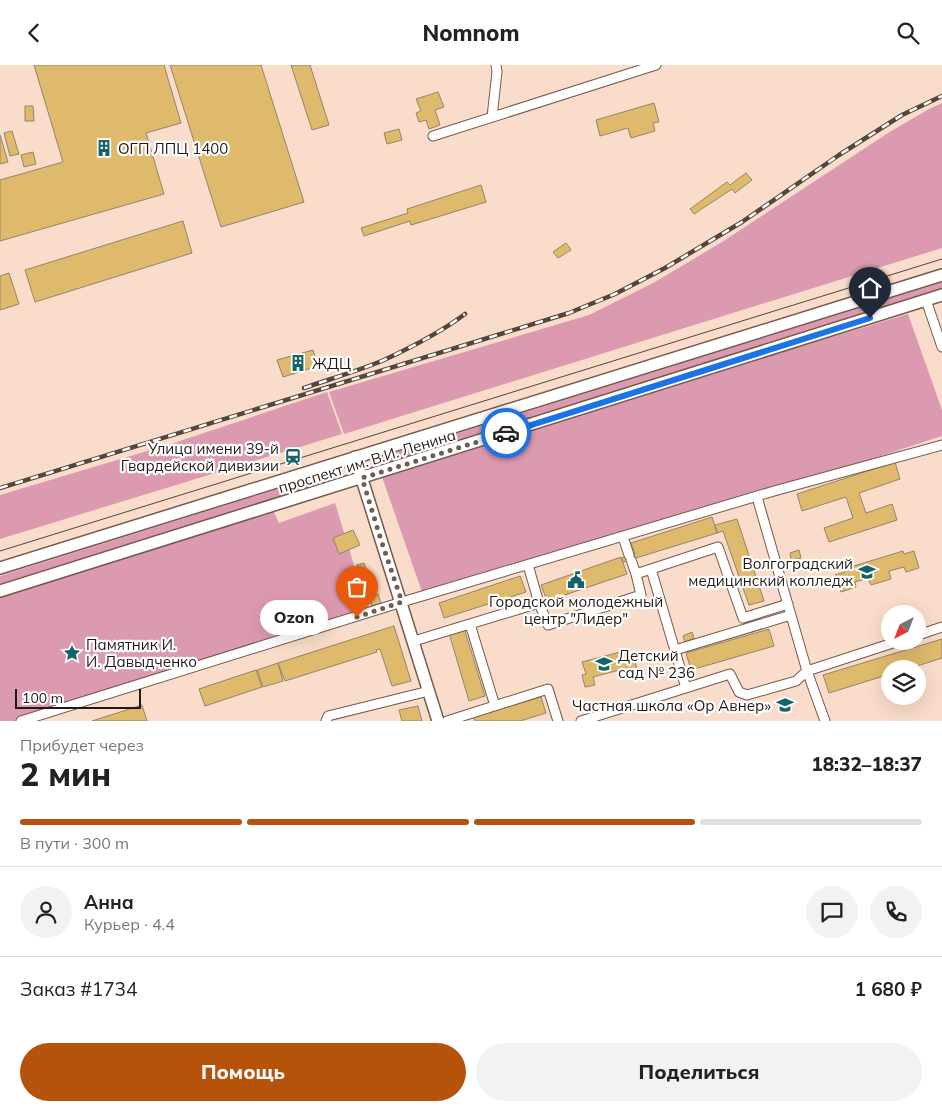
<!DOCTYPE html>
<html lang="ru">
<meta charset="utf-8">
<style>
body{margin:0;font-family:Mulish,sans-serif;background:#f2f2f2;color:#222;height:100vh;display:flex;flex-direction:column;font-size:19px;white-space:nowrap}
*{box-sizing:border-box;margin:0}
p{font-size:16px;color:#767676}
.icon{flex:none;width:28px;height:28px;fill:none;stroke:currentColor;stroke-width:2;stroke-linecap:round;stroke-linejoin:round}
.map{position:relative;height:656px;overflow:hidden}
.side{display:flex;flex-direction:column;background:#fff;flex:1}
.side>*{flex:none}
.needle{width:32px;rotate:222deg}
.fabs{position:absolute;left:881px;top:540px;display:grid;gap:10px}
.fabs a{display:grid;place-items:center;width:45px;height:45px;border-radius:50%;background:#fff;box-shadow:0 5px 20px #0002;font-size:25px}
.scale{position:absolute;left:15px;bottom:12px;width:126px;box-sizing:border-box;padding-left:5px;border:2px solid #231912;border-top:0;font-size:14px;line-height:18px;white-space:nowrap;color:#231912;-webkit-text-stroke:4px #fff;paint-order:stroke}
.pin{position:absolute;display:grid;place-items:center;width:42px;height:42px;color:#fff;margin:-51px -21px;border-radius:50% 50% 50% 0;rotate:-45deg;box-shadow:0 0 5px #0007}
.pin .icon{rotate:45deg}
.courier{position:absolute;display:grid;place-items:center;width:50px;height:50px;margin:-25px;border:4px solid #1a73e8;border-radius:50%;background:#fff;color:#222;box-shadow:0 1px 6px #0007}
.bubble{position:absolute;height:35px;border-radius:18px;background:#fff;box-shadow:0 5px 20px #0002;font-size:16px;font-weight:800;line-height:35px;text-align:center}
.overview em{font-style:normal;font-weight:800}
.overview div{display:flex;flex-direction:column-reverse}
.overview{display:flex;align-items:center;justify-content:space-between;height:85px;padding:0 20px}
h1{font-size:32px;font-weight:800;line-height:38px}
.bar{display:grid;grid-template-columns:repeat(4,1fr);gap:8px 5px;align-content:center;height:60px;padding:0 20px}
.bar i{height:6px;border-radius:4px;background:#e0e0e0}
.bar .current{background:#b45309}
.bar p{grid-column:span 4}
.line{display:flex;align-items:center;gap:12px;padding:0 20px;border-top:1px solid #e0e0e0}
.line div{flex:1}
.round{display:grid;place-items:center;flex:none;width:52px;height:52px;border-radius:26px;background:#f2f2f2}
.primary-button{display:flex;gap:10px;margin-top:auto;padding:10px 20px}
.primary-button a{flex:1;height:58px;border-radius:30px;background:#b45309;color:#fff;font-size:20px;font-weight:800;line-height:58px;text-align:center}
.primary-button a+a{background:#f2f2f2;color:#222}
header{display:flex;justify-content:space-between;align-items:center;height:65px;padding:0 20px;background:#fff;font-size:22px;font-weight:800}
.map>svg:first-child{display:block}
</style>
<header><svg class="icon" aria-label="back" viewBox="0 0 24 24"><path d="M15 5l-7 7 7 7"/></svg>Nomnom<svg class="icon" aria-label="search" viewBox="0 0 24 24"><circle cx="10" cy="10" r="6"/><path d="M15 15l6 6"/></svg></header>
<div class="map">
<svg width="942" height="656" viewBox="0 0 942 656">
<rect width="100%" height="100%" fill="#f9dcc9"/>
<path fill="#dc9ab0" d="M942,38V183L344,369L329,327L589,250L655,217L722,177L888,68L929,44Z
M942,216V223L377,401L372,400L371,398L375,394Z
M908,249L942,345V371L758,431L422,527L381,409Z
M327,327L342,369L0,474V430L174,378Z
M341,404L343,407L344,410L339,413L0,519V511Z
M335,438L368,546L17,656H0V530L272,443L279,458Z"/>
<path fill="#dfba6c" stroke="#92856b" d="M34,0H164L181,58L146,68L164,129L0,176V115L63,97Z
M170,0H261L304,137L221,162Z
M291,0H310L329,60L312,65Z
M438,27L444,42L435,45L440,60L429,64L426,55L419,57L416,48L421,46L416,34Z
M654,38L659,57L653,58L655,66L631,73L628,63L600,71L596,55Z
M25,41H33L34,56H25Z
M399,64L402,75L387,79L384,68Z
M12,66L19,89L10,91L4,68Z
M0,70L8,97L0,99Z
M33,87L36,99L24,102L21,90Z
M746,108L752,115L735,128L732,124L694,149L690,144L727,117L730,120Z
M481,120L486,137L411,160L410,156L364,171L361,163L408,148L407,144Z
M183,156L192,188L35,237L25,205Z
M566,178L571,185L558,193L553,187Z
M9,208L19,239L0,245V211Z
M313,285L318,301L283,312L277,295Z
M895,397L900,414L859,428L866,448L892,439L897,455L829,477L824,463L853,453L846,432L802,446L797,429Z
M712,452L717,468L623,497L621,493L635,489L631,478Z
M737,454L764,536L749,540L723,466L717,468L715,460Z
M353,465L360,480L339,489L333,473Z
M799,485L801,493L791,495L790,488Z
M903,486L904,489L914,486L919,503L906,507L904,502L889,506L891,514L871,520L868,513L855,517L856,522L841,527L835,510L845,507L844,504Z
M621,492L627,509L547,536L541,520Z
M364,498L369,512L361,515L357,500Z
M520,511L526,527L444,553L439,538Z
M378,529L381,538L372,541L369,532Z
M394,561L411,616L392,621L380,584L376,585L377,587L285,616L278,598Z
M464,563L485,631L469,636L449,568Z
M769,564L774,581L691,605L686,588Z
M692,567L694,573L685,577L683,571Z
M942,574V593L908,604H890V609L829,628L823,610Z
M628,585L631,598L635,597L638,608L629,611L627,603L593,612L595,620L585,622L582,610L586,609L582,597Z
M278,598L283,616L263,622L257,605Z
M256,605L262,622L205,641L199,624Z
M541,632L546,648L520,656H475L474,652Z
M142,640L147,656H92Z
M418,641L422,656H402L399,645Z"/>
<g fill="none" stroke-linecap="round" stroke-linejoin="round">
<g stroke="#735a4a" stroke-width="11">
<path id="minor" d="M492,52L497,7L496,0
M433,71L656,0
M926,235L942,282
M757,432L807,606L825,656
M623,472L629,490
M631,495L636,509
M528,500L539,538
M651,504L686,623
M470,559L495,641
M918,570L942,562
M414,576L539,538L548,560L641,530L636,509L718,482L743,553L788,539
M675,585L791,550
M21,656L402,537L774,426L942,380
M326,656L328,651L429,626
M447,656L548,624L558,656
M581,656L730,609L739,627L747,630L796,616L807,606L899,576"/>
</g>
<g stroke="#735a4a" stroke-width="14">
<path id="major" d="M355,392C383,480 411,568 438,656
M0,503L942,210
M0,526L942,230"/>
</g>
<use href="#minor" stroke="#fff" stroke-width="9"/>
<use href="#major" stroke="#fff" stroke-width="11"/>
<path stroke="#54463c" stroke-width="1" d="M0,486L942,194"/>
<g stroke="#54463c" stroke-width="4.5">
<path id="rail" d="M304,323C330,314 358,306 384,295C412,282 441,267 465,249
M0,423L569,248L615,229L665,203L742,157L839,90L902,50L942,31"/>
</g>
<use href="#rail" stroke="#fff" stroke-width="2.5" stroke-dasharray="8" stroke-linecap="butt"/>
</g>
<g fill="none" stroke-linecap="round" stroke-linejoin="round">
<path stroke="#6e5d52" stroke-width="5" stroke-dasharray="0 9" d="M357,552L402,537L381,475L362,413L506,368"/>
<path stroke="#1a73e8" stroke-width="6" d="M506,368L870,253"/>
</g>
<defs>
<g id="building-bare" transform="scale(1.35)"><path d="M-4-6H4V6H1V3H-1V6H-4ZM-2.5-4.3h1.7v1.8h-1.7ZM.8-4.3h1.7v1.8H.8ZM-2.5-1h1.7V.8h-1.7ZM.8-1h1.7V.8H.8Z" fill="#136368" stroke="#fff" stroke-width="2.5" paint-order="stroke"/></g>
<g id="station-bare" transform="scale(1.35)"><path d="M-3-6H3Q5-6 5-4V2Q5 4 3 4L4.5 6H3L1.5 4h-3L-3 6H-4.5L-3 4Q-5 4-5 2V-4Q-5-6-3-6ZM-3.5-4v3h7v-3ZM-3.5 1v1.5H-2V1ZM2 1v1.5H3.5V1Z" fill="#136368" stroke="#fff" stroke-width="2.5" paint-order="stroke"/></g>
<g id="university-bare" transform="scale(1.35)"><path d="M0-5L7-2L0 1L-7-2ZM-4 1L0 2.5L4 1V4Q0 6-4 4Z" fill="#136368" stroke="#fff" stroke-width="2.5" paint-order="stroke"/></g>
<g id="civic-bare" transform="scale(1.35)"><path d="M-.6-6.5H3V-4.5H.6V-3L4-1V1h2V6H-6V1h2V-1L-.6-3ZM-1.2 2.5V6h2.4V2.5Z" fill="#136368" stroke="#fff" stroke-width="2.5" paint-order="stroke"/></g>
<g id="sight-bare" transform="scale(1.35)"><path d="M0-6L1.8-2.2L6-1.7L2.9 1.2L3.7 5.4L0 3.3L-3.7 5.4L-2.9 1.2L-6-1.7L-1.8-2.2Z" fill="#136368" stroke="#fff" stroke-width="2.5" paint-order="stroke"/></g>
<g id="school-bare" transform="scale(1.35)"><path d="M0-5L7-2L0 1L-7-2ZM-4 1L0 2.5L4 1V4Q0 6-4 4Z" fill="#136368" stroke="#fff" stroke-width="2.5" paint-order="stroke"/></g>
</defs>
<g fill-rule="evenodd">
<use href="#building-bare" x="104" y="83"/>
<use href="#building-bare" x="298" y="298"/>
<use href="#station-bare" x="293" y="392"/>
<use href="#university-bare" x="867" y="507"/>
<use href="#civic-bare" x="576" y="515"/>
<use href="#sight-bare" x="72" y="588"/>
<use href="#school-bare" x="604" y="599"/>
<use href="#school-bare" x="785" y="640"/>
</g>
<g text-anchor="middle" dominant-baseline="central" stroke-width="4.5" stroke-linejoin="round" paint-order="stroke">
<g font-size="15" fill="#231912" stroke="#fff" text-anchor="start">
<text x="118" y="83">ОГП ЛПЦ 1400</text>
<text x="312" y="298">ЖДЦ</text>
<text x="279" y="383" text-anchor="end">Улица имени 39-й<tspan x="279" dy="17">Гвардейской дивизии</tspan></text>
<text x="853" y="498" text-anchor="end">Волгоградский<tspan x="853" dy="17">медицинский колледж</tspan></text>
<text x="576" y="536" text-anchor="middle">Городской молодежный<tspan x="576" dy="17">центр "Лидер"</tspan></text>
<text x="86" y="579">Памятник И.<tspan x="86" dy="17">И. Давыдченко</tspan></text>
<text x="618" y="590">Детский<tspan x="618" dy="17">сад № 236</tspan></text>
<text x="771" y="640" text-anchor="end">Частная школа «Ор Авнер»</text>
</g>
<g font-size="15" fill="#231912" stroke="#fff">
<text transform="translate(367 396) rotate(-17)">проспект им. В.И. Ленина</text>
</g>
</g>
</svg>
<div class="fabs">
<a><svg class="needle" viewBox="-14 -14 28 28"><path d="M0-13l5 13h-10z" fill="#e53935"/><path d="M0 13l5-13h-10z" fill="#767676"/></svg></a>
<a><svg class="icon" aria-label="layers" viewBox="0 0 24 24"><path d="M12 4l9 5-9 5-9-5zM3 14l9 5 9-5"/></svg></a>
</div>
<div class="scale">100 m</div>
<div class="pin" style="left:357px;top:552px;background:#ea580c"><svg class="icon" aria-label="bag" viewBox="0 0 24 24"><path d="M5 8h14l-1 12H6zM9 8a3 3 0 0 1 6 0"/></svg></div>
<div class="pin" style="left:870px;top:253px;background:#1f2937"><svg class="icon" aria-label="home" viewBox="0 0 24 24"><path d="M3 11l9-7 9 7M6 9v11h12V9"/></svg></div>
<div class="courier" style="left:506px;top:368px"><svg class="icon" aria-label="car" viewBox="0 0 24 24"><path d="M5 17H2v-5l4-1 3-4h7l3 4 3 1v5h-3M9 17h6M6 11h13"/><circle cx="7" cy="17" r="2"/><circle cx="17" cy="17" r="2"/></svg></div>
<div class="bubble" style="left:260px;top:535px;width:68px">Ozon</div>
</div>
<section class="side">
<div class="overview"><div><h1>2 мин</h1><p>Прибудет через</p></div><em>18:32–18:37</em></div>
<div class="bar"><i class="current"></i><i class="current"></i><i class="current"></i><i></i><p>В пути · 300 m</p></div>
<div class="line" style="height:90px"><a class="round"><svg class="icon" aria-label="person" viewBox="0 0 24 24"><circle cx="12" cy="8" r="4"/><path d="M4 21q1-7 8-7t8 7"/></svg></a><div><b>Анна</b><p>Курьер · 4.4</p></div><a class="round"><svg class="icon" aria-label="chat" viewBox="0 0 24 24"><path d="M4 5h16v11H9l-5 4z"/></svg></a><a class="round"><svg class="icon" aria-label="phone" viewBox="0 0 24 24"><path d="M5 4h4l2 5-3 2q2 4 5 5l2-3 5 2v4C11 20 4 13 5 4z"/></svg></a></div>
<div class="line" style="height:65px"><div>Заказ #1734</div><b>1 680 ₽</b></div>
<div class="primary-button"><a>Помощь</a><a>Поделиться</a></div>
</section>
